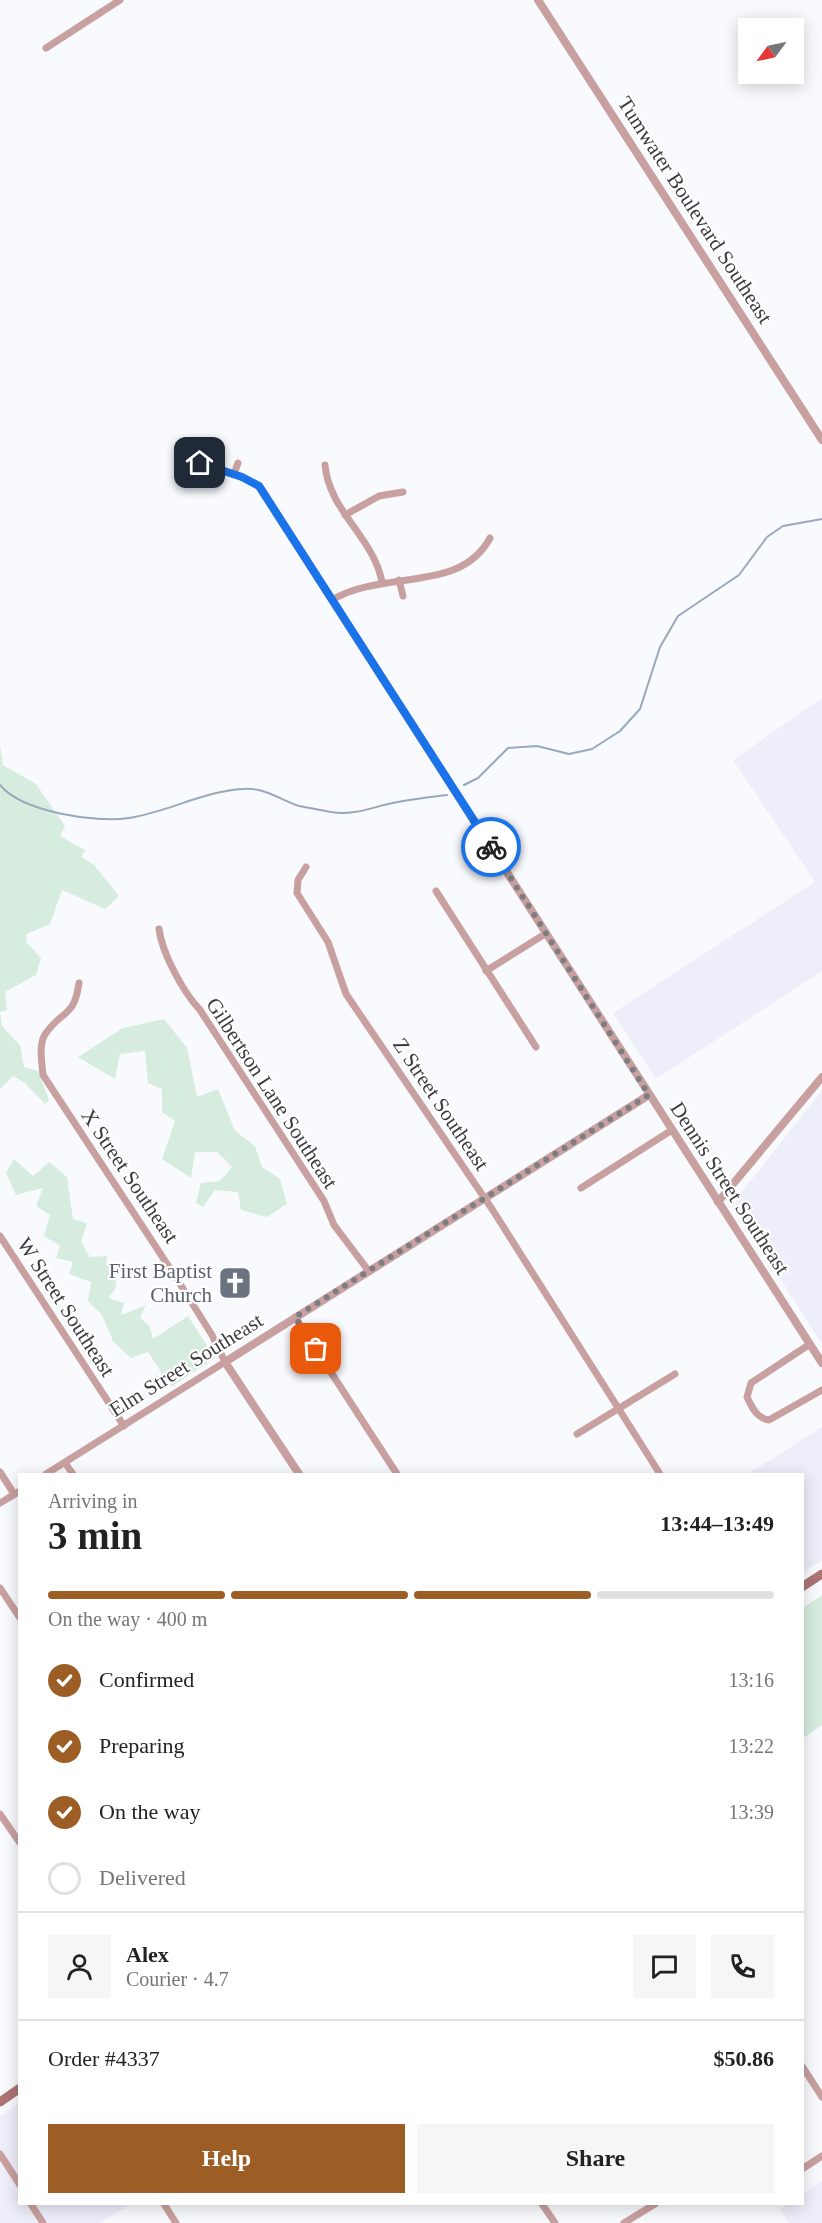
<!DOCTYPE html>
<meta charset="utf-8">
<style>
body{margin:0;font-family:"Times New Roman",serif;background:#f6f6f6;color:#222;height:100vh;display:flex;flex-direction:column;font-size:22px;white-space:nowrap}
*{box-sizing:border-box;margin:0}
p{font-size:20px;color:#767676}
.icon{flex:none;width:33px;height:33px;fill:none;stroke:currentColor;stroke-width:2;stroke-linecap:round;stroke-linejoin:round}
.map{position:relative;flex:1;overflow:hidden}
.side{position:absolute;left:18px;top:1473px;width:786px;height:732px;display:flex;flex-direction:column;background:#fff;border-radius:0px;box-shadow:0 3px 15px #0003}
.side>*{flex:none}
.needle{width:39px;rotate:237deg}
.controls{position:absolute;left:738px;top:18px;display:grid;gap:12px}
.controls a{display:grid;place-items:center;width:66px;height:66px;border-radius:0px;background:#fff;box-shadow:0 3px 15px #0003;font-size:30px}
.pin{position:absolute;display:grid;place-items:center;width:51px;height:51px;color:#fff;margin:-26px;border-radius:12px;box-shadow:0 3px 9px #0006}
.courier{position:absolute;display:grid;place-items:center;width:60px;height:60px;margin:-30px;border:4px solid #1a73e8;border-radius:50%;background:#fff;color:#222;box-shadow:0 2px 8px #0007}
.head em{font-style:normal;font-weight:800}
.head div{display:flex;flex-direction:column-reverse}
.head{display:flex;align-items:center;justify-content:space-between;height:102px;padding:0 30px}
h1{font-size:39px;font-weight:800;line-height:45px}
.bar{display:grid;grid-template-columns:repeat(4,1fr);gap:9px 6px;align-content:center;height:72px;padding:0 30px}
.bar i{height:8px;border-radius:4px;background:#e0e0e0}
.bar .selected{background:#9d5e25}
.bar p{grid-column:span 4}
.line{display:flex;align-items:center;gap:15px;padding:0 30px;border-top:2px solid #e0e0e0}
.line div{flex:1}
.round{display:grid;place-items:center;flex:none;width:63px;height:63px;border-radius:0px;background:#f6f6f6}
ol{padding:0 30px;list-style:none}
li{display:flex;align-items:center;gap:18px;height:66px}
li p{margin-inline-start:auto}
li .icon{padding:6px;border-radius:50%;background:#9d5e25;color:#fff;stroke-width:4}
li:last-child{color:#767676}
li i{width:33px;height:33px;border:3px solid #e0e0e0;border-radius:50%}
.cta{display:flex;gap:12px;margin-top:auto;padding:12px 30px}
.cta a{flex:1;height:69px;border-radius:0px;background:#9d5e25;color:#fff;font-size:24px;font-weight:800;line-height:69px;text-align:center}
.cta a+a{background:#f6f6f6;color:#222}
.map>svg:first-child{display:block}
</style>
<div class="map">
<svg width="822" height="2223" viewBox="0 0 822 2223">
<rect width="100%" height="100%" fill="#f9fafe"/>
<path fill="#eeeefa" d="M822,698V971L656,1079L613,1013L815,882L733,760Z
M822,1090V1344L735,1208L737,1198Z
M822,1427V1560L803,1573L802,1474H748Z
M19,2104L20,2204H131L100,2223H0V2116Z
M822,2181V2223H789L779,2209L787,2204H802L803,2194Z"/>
<path fill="#d6ecdf" d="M0,746L3,765L36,784L65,826L60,836L85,850L81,857L94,865L119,896L105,909L62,890L50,924L27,934L26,942L41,958L36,975L5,992L7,1010L0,1012L2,1026L20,1045L24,1067L38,1071L49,1100L45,1104L25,1083L13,1076L0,1089Z
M164,1019L187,1048L197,1097L218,1089L235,1131L255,1146L262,1167L280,1179L287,1204L267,1217L241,1210L238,1192L215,1190L203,1207L196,1203L201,1183L220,1181L232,1167L217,1152H195L191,1178L162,1159L175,1121L162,1112V1089L148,1083L145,1051L120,1054L115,1079L78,1057L123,1028Z
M14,1159L33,1176L49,1162L67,1177L73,1219L87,1223L81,1242L90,1257L107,1256L106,1265H116V1288L108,1298L124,1303L121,1315L146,1305L140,1318L149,1325L153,1339L188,1316L215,1358L171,1387L148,1352L131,1358L113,1341L102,1315L88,1301L91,1282L69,1274L73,1262L56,1258L60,1246L44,1236L50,1215L36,1206L43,1188L16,1195L6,1173Z
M822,1595V1725L803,1738V1608Z"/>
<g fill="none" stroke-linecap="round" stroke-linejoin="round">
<path stroke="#97a9bc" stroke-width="2" d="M0,785C22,812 95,823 129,818C168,812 204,791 243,789C265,787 280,800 299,806C309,808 321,810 331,812C356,816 374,806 398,802C414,799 431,797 447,795
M464,785L478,778L508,748L537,746L569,754L592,749L620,731L640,709L660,647L678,616L739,575L767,537L783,526L822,519"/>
<path stroke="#c8a09f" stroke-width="7" d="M46,48L120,0
M200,463L242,477L259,486
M325,465C329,511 374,538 382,582
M234,474L238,463
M345,515L379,496L403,492
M399,580L403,596
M332,600C384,569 460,594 490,538
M306,867L298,880L297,893L328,942L346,994L492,1209L660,1474
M436,891L536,1047
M159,929C162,953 183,992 200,1010L324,1201L334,1225L368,1270
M486,971L545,934
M581,1188L672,1130
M0,1236L124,1426
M295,1317L397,1474
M810,1344L751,1383L747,1397C752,1408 757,1418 769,1420L822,1390
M577,1434L675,1374
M65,1463L73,1474
M0,1472L14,1494
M46,1474L225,1362L212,1335L175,1276L43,1075C42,1062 38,1044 46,1033C63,1009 74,1018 79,983
M0,1503L20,1491
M0,1588L20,1618
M0,1814L20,1843
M802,2066L822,2097
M0,2154L20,2185
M802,2169L822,2156
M31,2204L43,2223
M164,2204L176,2223
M542,2204L555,2223
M624,2223L655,2204"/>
<path stroke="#c8a09f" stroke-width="8" d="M538,0L822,440
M259,486L822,1363
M718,1202L822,1077
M299,1474L225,1362L649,1095"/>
<path stroke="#ad7474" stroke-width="9" d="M802,1587L822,1574
M0,2102L20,2088"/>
</g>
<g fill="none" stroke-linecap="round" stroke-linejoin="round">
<path stroke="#7e7e82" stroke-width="6" stroke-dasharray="0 10.8" d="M316,1349L295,1317L649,1095L491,847"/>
<path stroke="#1a73e8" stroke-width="8" d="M200,463L242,477L259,486L491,847"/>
</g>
<defs>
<g id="church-square" transform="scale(1.725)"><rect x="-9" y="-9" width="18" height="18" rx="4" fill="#6b7280" stroke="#fff"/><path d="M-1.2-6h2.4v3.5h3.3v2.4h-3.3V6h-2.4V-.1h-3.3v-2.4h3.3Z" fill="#fff"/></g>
</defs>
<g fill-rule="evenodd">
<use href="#church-square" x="235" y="1283"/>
</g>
<g text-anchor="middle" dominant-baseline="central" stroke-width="4.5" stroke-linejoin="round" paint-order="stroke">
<g font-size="21" fill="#3b3c40" stroke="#fff">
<text transform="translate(695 210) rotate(57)">Tumwater Boulevard Southeast</text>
<text transform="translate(272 1093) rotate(57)">Gilbertson Lane Southeast</text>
<text transform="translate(441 1104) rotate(56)">Z Street Southeast</text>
<text transform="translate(130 1176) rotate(56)">X Street Southeast</text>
<text transform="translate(730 1188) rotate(57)">Dennis Street Southeast</text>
<text transform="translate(66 1307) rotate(57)">W Street Southeast</text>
<text transform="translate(186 1365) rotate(-32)">Elm Street Southeast</text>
</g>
<g font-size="21" fill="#5b616d" stroke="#fff" text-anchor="end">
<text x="212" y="1271">First Baptist<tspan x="212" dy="24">Church</tspan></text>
</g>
</g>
</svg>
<div class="controls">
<a><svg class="needle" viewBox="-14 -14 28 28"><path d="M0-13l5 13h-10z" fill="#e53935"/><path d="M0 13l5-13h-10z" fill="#767676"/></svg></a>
</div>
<div class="pin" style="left:316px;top:1349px;background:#ea580c"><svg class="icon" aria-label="bag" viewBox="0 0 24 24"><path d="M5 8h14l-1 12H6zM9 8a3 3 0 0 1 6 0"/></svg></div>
<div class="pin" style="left:200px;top:463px;background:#1f2937"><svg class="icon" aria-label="home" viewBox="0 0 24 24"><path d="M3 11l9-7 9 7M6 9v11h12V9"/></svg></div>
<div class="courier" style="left:491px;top:847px"><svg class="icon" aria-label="bike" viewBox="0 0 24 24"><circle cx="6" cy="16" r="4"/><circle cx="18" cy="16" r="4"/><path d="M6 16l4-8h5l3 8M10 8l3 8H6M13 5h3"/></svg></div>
<section class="side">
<div class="head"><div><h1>3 min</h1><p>Arriving in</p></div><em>13:44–13:49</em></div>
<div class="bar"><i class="selected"></i><i class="selected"></i><i class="selected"></i><i></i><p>On the way · 400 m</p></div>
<ol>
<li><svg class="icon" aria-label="check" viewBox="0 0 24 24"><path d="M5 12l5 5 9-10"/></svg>Confirmed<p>13:16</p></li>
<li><svg class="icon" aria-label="check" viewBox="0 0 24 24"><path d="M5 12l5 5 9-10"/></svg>Preparing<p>13:22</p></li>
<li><svg class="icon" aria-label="check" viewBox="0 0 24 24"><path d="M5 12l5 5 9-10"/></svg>On the way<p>13:39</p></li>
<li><i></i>Delivered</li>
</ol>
<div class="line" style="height:108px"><a class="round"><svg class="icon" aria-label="person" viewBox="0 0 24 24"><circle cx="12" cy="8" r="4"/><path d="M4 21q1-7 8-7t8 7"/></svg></a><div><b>Alex</b><p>Courier · 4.7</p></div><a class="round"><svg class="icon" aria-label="chat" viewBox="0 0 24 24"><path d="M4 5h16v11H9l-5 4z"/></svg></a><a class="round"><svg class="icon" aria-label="phone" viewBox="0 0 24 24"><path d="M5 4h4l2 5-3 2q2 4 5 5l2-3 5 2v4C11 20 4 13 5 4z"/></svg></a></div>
<div class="line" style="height:78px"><div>Order #4337</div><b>$50.86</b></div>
<div class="cta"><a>Help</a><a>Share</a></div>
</section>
</div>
